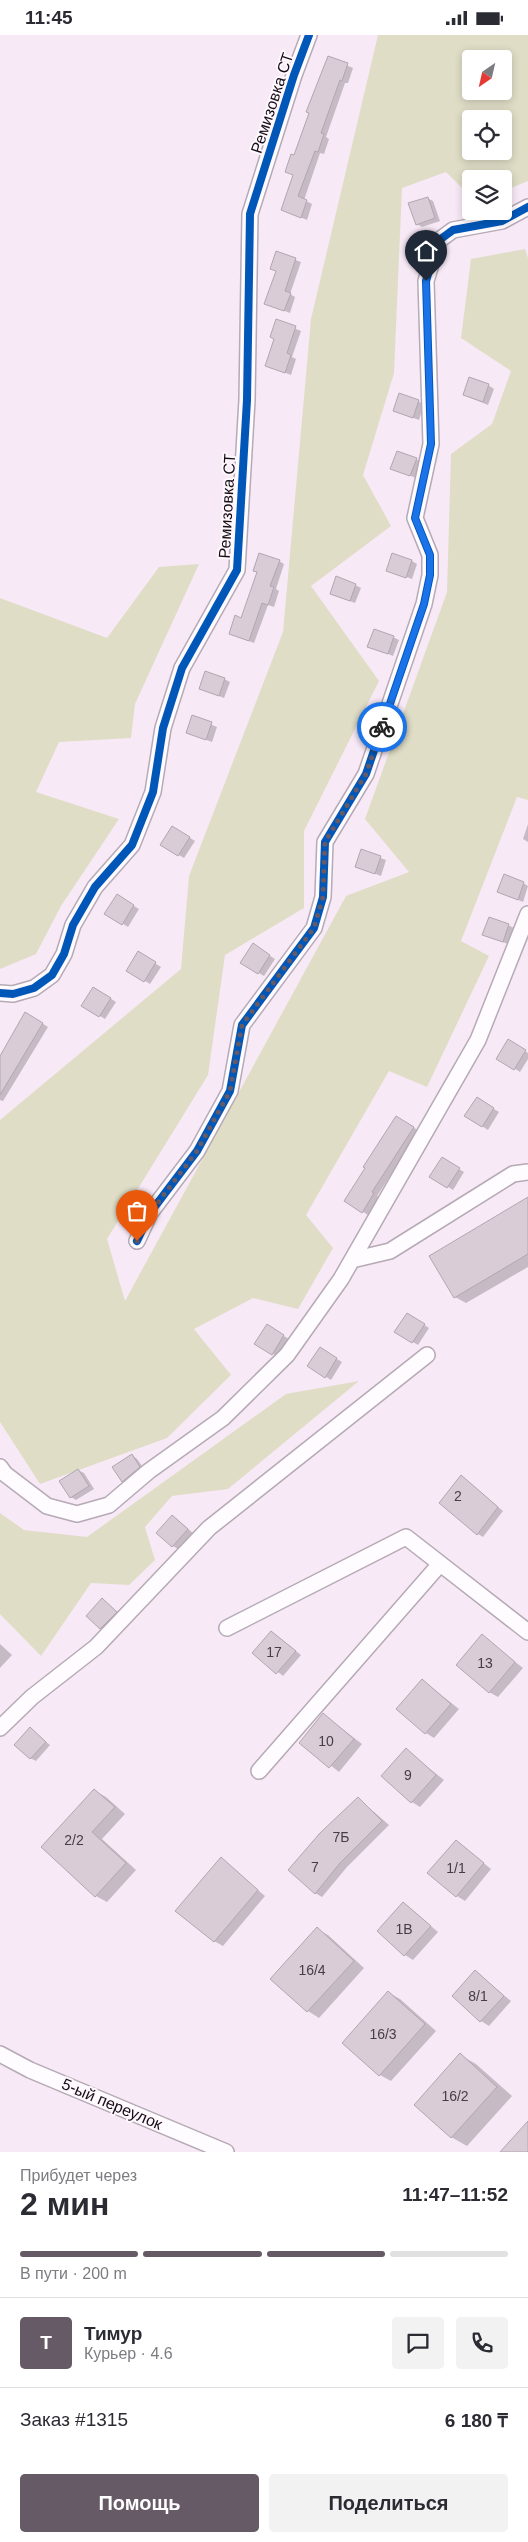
<!DOCTYPE html>
<html lang="ru">
<meta charset="utf-8">
<style>
body{margin:0;font-family:Arial,sans-serif;background:#f2f2f3;color:#2b2b33;height:100vh;display:flex;flex-direction:column;font-size:19px;white-space:nowrap}
*{box-sizing:border-box;margin:0}
p{font-size:16px;color:#7c7c81}
.icon{flex:none;width:28px;height:28px;fill:none;stroke:currentColor;stroke-width:2;stroke-linecap:round;stroke-linejoin:round}
.map{position:relative;height:2117px;overflow:hidden}
.details{display:flex;flex-direction:column;background:#fff;flex:1}
.details>*{flex:none}
.needle{width:32px;rotate:214deg}
.tools{position:absolute;left:462px;top:15px;display:grid;gap:10px}
.tools a{display:grid;place-items:center;width:50px;height:50px;border-radius:5px;background:#fff;box-shadow:0 2px 8px #0003;font-size:25px}
.pin{position:absolute;display:grid;place-items:center;width:42px;height:42px;color:#fff;margin:-51px -21px;border-radius:50% 50% 50% 0;rotate:-45deg;box-shadow:0 0 5px #0007}
.pin .icon{rotate:45deg}
.courier{position:absolute;display:grid;place-items:center;width:50px;height:50px;margin:-25px;border:4px solid #1a73e8;border-radius:50%;background:#fff;color:#222;box-shadow:0 1px 6px #0007}
.head em{font-style:normal;font-weight:600}
.head div{display:flex;flex-direction:column-reverse}
.head{display:flex;align-items:center;justify-content:space-between;height:85px;padding:0 20px}
h1{font-size:32px;font-weight:600;line-height:38px}
.bar{display:grid;grid-template-columns:repeat(4,1fr);gap:8px 5px;align-content:center;height:60px;padding:0 20px}
.bar i{height:6px;border-radius:4px;background:#e1e1e2}
.bar .on{background:#655a65}
.bar p{grid-column:span 4}
.line{display:flex;align-items:center;gap:12px;padding:0 20px;border-top:1px solid #e1e1e2}
.line div{flex:1}
.round{display:grid;place-items:center;flex:none;width:52px;height:52px;border-radius:5px;background:#f2f2f3}
.primary-button{display:flex;gap:10px;margin-top:auto;padding:10px 20px}
.primary-button a{flex:1;height:58px;border-radius:5px;background:#655a65;color:#fff;font-size:20px;font-weight:600;line-height:58px;text-align:center}
.primary-button a+a{background:#f2f2f3;color:#2b2b33}
.status{display:flex;justify-content:space-between;align-items:center;height:35px;padding:0 25px;background:#fff;direction:ltr}
.status svg{height:14px;fill:currentColor}
.map>svg:first-child{display:block}
</style>
<div class="status"><b>11:45</b><svg viewBox="0 0 49 12"><path d="M0 12V9h3v3zM5 12V6h3v6zM10 12V3h3v9zM15 12V0h3v12zM26 1h20v11H26zM47 4h2v5h-2z"/></svg></div>
<div class="map">
<svg width="528" height="2117" viewBox="0 0 528 2117">
<rect width="100%" height="100%" fill="#f8e9f7"/>
<path fill="#dfddc6" fill-rule="evenodd" d="M378,0H528V146L504,156V144H471V162L446,137L402,153L394,338L363,440L391,491L311,551L379,646L304,796V873L225,920L208,1040L107,1204L125,1266L346,861L409,837L365,784L447,557L451,419L492,389L511,336L461,303L471,224L525,214L528,223V765L517,762L461,906L489,921L427,1052L389,1036L306,1180L333,1213L298,1274L253,1263L194,1294L231,1340L167,1403L40,1449L0,1387V1085L181,934L189,841L283,597L311,284ZM471,24H504V56H471ZM471,84H504V116H471Z
M199,529L135,669L131,703L59,707L36,757L119,784L61,871L36,919L0,934V563L107,603L159,532Z
M359,1346L228,1454L172,1461L145,1492L155,1525L129,1550L91,1548L41,1621L0,1579V1478L24,1495L87,1502L286,1359Z"/>
<path fill="#0003" d="M329,23L353,33L348,48H345L326,102L329,104L324,119L320,118L304,165L312,169L307,185L283,175L294,140L295,121Z
M427,163L433,166L440,186L422,192L417,189Z
M277,218L301,227L290,259L295,262L290,278L271,271L277,236Z
M277,286L301,296L292,322L296,324L291,340L272,333Z
M488,350L494,354L488,370L464,360Z
M400,359L424,369L419,385L400,378Z
M416,424L422,428L416,443L392,433Z
M279,526L284,529L276,554L279,556L274,572L268,570L254,608L236,601L242,584Z
M412,526L417,529L412,544L391,536Z
M355,550L361,553L355,568L331,559Z
M393,602L399,605L393,621L369,611Z
M224,644L230,647L224,663L206,656Z
M193,682L217,692L212,707L188,698Z
M528,789V807L523,804Z
M173,792L195,806L184,823L162,810Z
M362,816L386,825L381,841L356,831Z
M523,848L528,851L523,867L499,857Z
M117,861L139,874L128,892L106,878Z
M508,890L514,893L508,909L489,902Z
M253,910L275,924L264,941L242,928Z
M139,918L161,932L150,949L128,935Z
M94,953L116,967L105,984L83,971Z
M26,978L48,992L3,1066L0,1065V1021Z
M509,1006L528,1018V1024L520,1037L498,1023Z
M477,1064L499,1077L488,1095L466,1081Z
M397,1082L419,1096L377,1161L379,1162L368,1180L346,1166Z
M442,1124L464,1137L453,1155L431,1141Z
M528,1164V1232L466,1268L455,1262Z
M407,1279L429,1293L418,1310L396,1297Z
M267,1291L289,1304L278,1322L256,1308Z
M320,1314L342,1327L331,1345L309,1331Z
M132,1420L137,1424L145,1435L128,1449L123,1446Z
M78,1435L84,1438L94,1454L76,1465L71,1462Z
M461,1441L503,1476L483,1502L478,1499Z
M173,1481L193,1498L178,1514L173,1511Z
M102,1565L121,1580L106,1596L101,1593Z
M272,1597L301,1620L283,1641L254,1618Z
M482,1601L523,1633L498,1662L489,1657Z
M0,1609L12,1620L0,1633Z
M422,1645L459,1674L434,1703L426,1698Z
M324,1680L362,1709L339,1737L301,1707Z
M30,1694L50,1710L36,1726L30,1723Z
M406,1715L444,1745L420,1772L412,1767Z
M95,1756L106,1762L125,1779L102,1804L136,1835L107,1867L96,1861L43,1812Z
M358,1763L389,1790L347,1832L322,1862L315,1858Z
M456,1806L491,1834L465,1866L457,1861Z
M221,1824L265,1861L223,1911L214,1906Z
M404,1868L438,1897L413,1925L405,1920Z
M317,1894L328,1900L364,1933L319,1983L308,1976L272,1944Z
M476,1937L511,1966L489,1991L481,1986Z
M389,1958L400,1964L436,1996L391,2046L380,2040Z
M460,2020L476,2029L512,2061L467,2111L451,2102Z"/>
<path fill="#d9ccd7" stroke="#b2a6b0" d="M328,21L348,28L342,46L340,45L321,98L324,99L318,117L315,116L298,161L307,165L301,183L281,175L293,140L285,137L291,119L294,120L309,78L306,77Z
M428,162L435,183L416,190L408,168Z
M276,216L296,223L285,256L291,258L284,276L264,269L276,236L270,234Z
M276,284L296,291L287,318L291,320L285,338L265,331L274,304L270,302Z
M469,342L489,349L483,367L463,360Z
M399,358L419,365L413,383L393,376Z
M397,416L417,423L410,441L390,434Z
M259,518L280,525L270,551L274,552L268,570L262,568L249,606L229,599L235,580L241,583L257,537L253,536Z
M392,518L412,525L406,543L386,536Z
M336,541L356,549L350,566L330,559Z
M374,594L394,601L388,619L367,612Z
M205,636L225,643L219,661L199,654Z
M192,680L212,687L206,705L186,698Z
M172,791L190,802L178,821L160,810Z
M361,814L381,821L375,839L355,832Z
M504,839L524,847L518,865L497,857Z
M117,859L134,870L122,890L104,879Z
M489,882L509,889L503,907L482,900Z
M253,908L270,920L258,939L240,928Z
M138,916L156,927L144,947L126,936Z
M93,952L111,963L99,982L81,971Z
M25,977L43,988L0,1060V1021Z
M508,1004L526,1015L514,1035L496,1024Z
M477,1062L494,1073L482,1092L464,1081Z
M396,1081L414,1092L372,1157L374,1158L362,1178L344,1166L365,1133L363,1132Z
M442,1122L460,1133L447,1153L429,1142Z
M528,1162V1219L454,1263L429,1221Z
M407,1278L425,1289L412,1308L394,1297Z
M267,1289L284,1300L272,1320L254,1309Z
M320,1312L337,1323L325,1343L307,1331Z
M132,1419L140,1432L122,1447L112,1432Z
M78,1434L89,1451L70,1463L59,1446Z
M461,1440L498,1472L477,1500L439,1468Z
M172,1480L188,1494L172,1512L156,1498Z
M102,1563L117,1577L100,1594L86,1581Z
M271,1596L296,1616L276,1639L252,1618Z
M482,1599L515,1627L489,1658L456,1630Z
M422,1644L451,1669L425,1699L396,1674Z
M323,1678L354,1704L329,1733L299,1708Z
M30,1692L46,1707L30,1724L14,1710Z
M406,1713L436,1740L411,1768L381,1741Z
M94,1754L115,1772L92,1797L126,1828L95,1862L41,1812Z
M358,1762L382,1786L340,1828L315,1859L288,1835L320,1798Z
M456,1805L484,1828L456,1862L427,1838Z
M221,1822L258,1855L214,1907L175,1876Z
M403,1867L431,1891L404,1921L377,1896Z
M317,1892L354,1926L307,1977L270,1944Z
M475,1935L504,1961L480,1987L452,1961Z
M388,1956L425,1989L379,2041L342,2008Z
M460,2018L497,2052L451,2103L414,2070Z
M528,2086V2117H500Z"/>
<g fill="none" stroke-linecap="round" stroke-linejoin="round">
<g stroke="#b5aab5" stroke-width="18">
<path id="street" d="M0,958L13,959L34,953L52,940L64,919L73,890L95,852L132,810L153,757L163,693L182,633L237,535L247,365L250,179L294,40L309,0
M137,1206L150,1178L197,1116L230,1056L242,990L314,893L323,862L325,807L366,739L424,569L430,540V520L415,483L431,409L426,246L438,206L453,195L502,186L528,172
M352,1225L390,1216L513,1139L528,1137
M0,1432L5,1439L47,1471L77,1479L109,1470L149,1436L223,1383L287,1320L341,1244L478,1005L528,879
M227,1593L406,1502L528,1597
M0,1693L32,1662L96,1612L209,1493L427,1320
M259,1736L440,1529
M0,2019L30,2035L226,2117"/>
</g>
<use href="#street" stroke="#fefcfe" stroke-width="15"/>
<g stroke="#fef8fd" stroke-width="11">
<path id="cycleway" d="M0,958L13,959L34,953L52,940L64,919L73,890L95,852L132,810L153,757L163,693L182,633L237,535L247,365L250,179L294,40L309,0
M137,1206L150,1178L197,1116L230,1056L242,990L314,893L323,862L325,807L366,739L424,569L430,540V520L415,483L431,409L426,246L438,206L453,195L502,186L528,172"/>
</g>
<use href="#cycleway" stroke="#0057b8" stroke-width="8"/>
</g>
<g fill="none" stroke-linecap="round" stroke-linejoin="round">
<path stroke="#655a65" stroke-width="5" stroke-dasharray="0 9" d="M137,1206L150,1178L197,1116L230,1056L242,990L314,893L323,862L325,807L366,739L382,692"/>
<path stroke="#1a73e8" stroke-width="6" d="M382,692L424,569L430,540V520L415,483L431,409L426,246"/>
</g>
<g text-anchor="middle" dominant-baseline="central" stroke-width="4" stroke-linejoin="round" paint-order="stroke">
<g font-size="14" fill="#473d46">
<text x="458" y="1461">2</text>
<text x="274" y="1617">17</text>
<text x="485" y="1628">13</text>
<text x="326" y="1706">10</text>
<text x="408" y="1740">9</text>
<text x="341" y="1802">7Б</text>
<text x="74" y="1805">2/2</text>
<text x="315" y="1832">7</text>
<text x="456" y="1833">1/1</text>
<text x="404" y="1894">1В</text>
<text x="312" y="1935">16/4</text>
<text x="478" y="1961">8/1</text>
<text x="383" y="1999">16/3</text>
<text x="455" y="2061">16/2</text>
</g>
<g font-size="16" fill="#160d16" stroke="#fef8fd">
<text transform="translate(272 68) rotate(-72)">Ремизовка СТ</text>
<text transform="translate(227 471) rotate(-87)">Ремизовка СТ</text>
<text transform="translate(112 2069) rotate(23)">5-ый переулок</text>
</g>
</g>
</svg>
<div class="tools">
<a><svg class="needle" viewBox="-14 -14 28 28"><path d="M0-13l5 13h-10z" fill="#e53935"/><path d="M0 13l5-13h-10z" fill="#7c7c81"/></svg></a>
<a><svg class="icon" aria-label="locate" viewBox="0 0 24 24"><circle cx="12" cy="12" r="6"/><path d="M12 2v4M12 18v4M2 12h4M18 12h4"/></svg></a>
<a><svg class="icon" aria-label="layers" viewBox="0 0 24 24"><path d="M12 4l9 5-9 5-9-5zM3 14l9 5 9-5"/></svg></a>
</div>
<div class="pin" style="left:137px;top:1206px;background:#ea580c"><svg class="icon" aria-label="bag" viewBox="0 0 24 24"><path d="M5 8h14l-1 12H6zM9 8a3 3 0 0 1 6 0"/></svg></div>
<div class="pin" style="left:426px;top:246px;background:#1f2937"><svg class="icon" aria-label="home" viewBox="0 0 24 24"><path d="M3 11l9-7 9 7M6 9v11h12V9"/></svg></div>
<div class="courier" style="left:382px;top:692px"><svg class="icon" aria-label="bike" viewBox="0 0 24 24"><circle cx="6" cy="16" r="4"/><circle cx="18" cy="16" r="4"/><path d="M6 16l4-8h5l3 8M10 8l3 8H6M13 5h3"/></svg></div>
</div>
<section class="details">
<div class="head"><div><h1>2 мин</h1><p>Прибудет через</p></div><em>11:47–11:52</em></div>
<div class="bar"><i class="on"></i><i class="on"></i><i class="on"></i><i></i><p>В пути · 200 m</p></div>
<div class="line" style="height:90px"><b class="round" style="background:#655a65;color:#fff">Т</b><div><b>Тимур</b><p>Курьер · 4.6</p></div><a class="round"><svg class="icon" aria-label="chat" viewBox="0 0 24 24"><path d="M4 5h16v11H9l-5 4z"/></svg></a><a class="round"><svg class="icon" aria-label="phone" viewBox="0 0 24 24"><path d="M5 4h4l2 5-3 2q2 4 5 5l2-3 5 2v4C11 20 4 13 5 4z"/></svg></a></div>
<div class="line" style="height:65px"><div>Заказ #1315</div><b>6 180 ₸</b></div>
<div class="primary-button"><a>Помощь</a><a>Поделиться</a></div>
</section>
